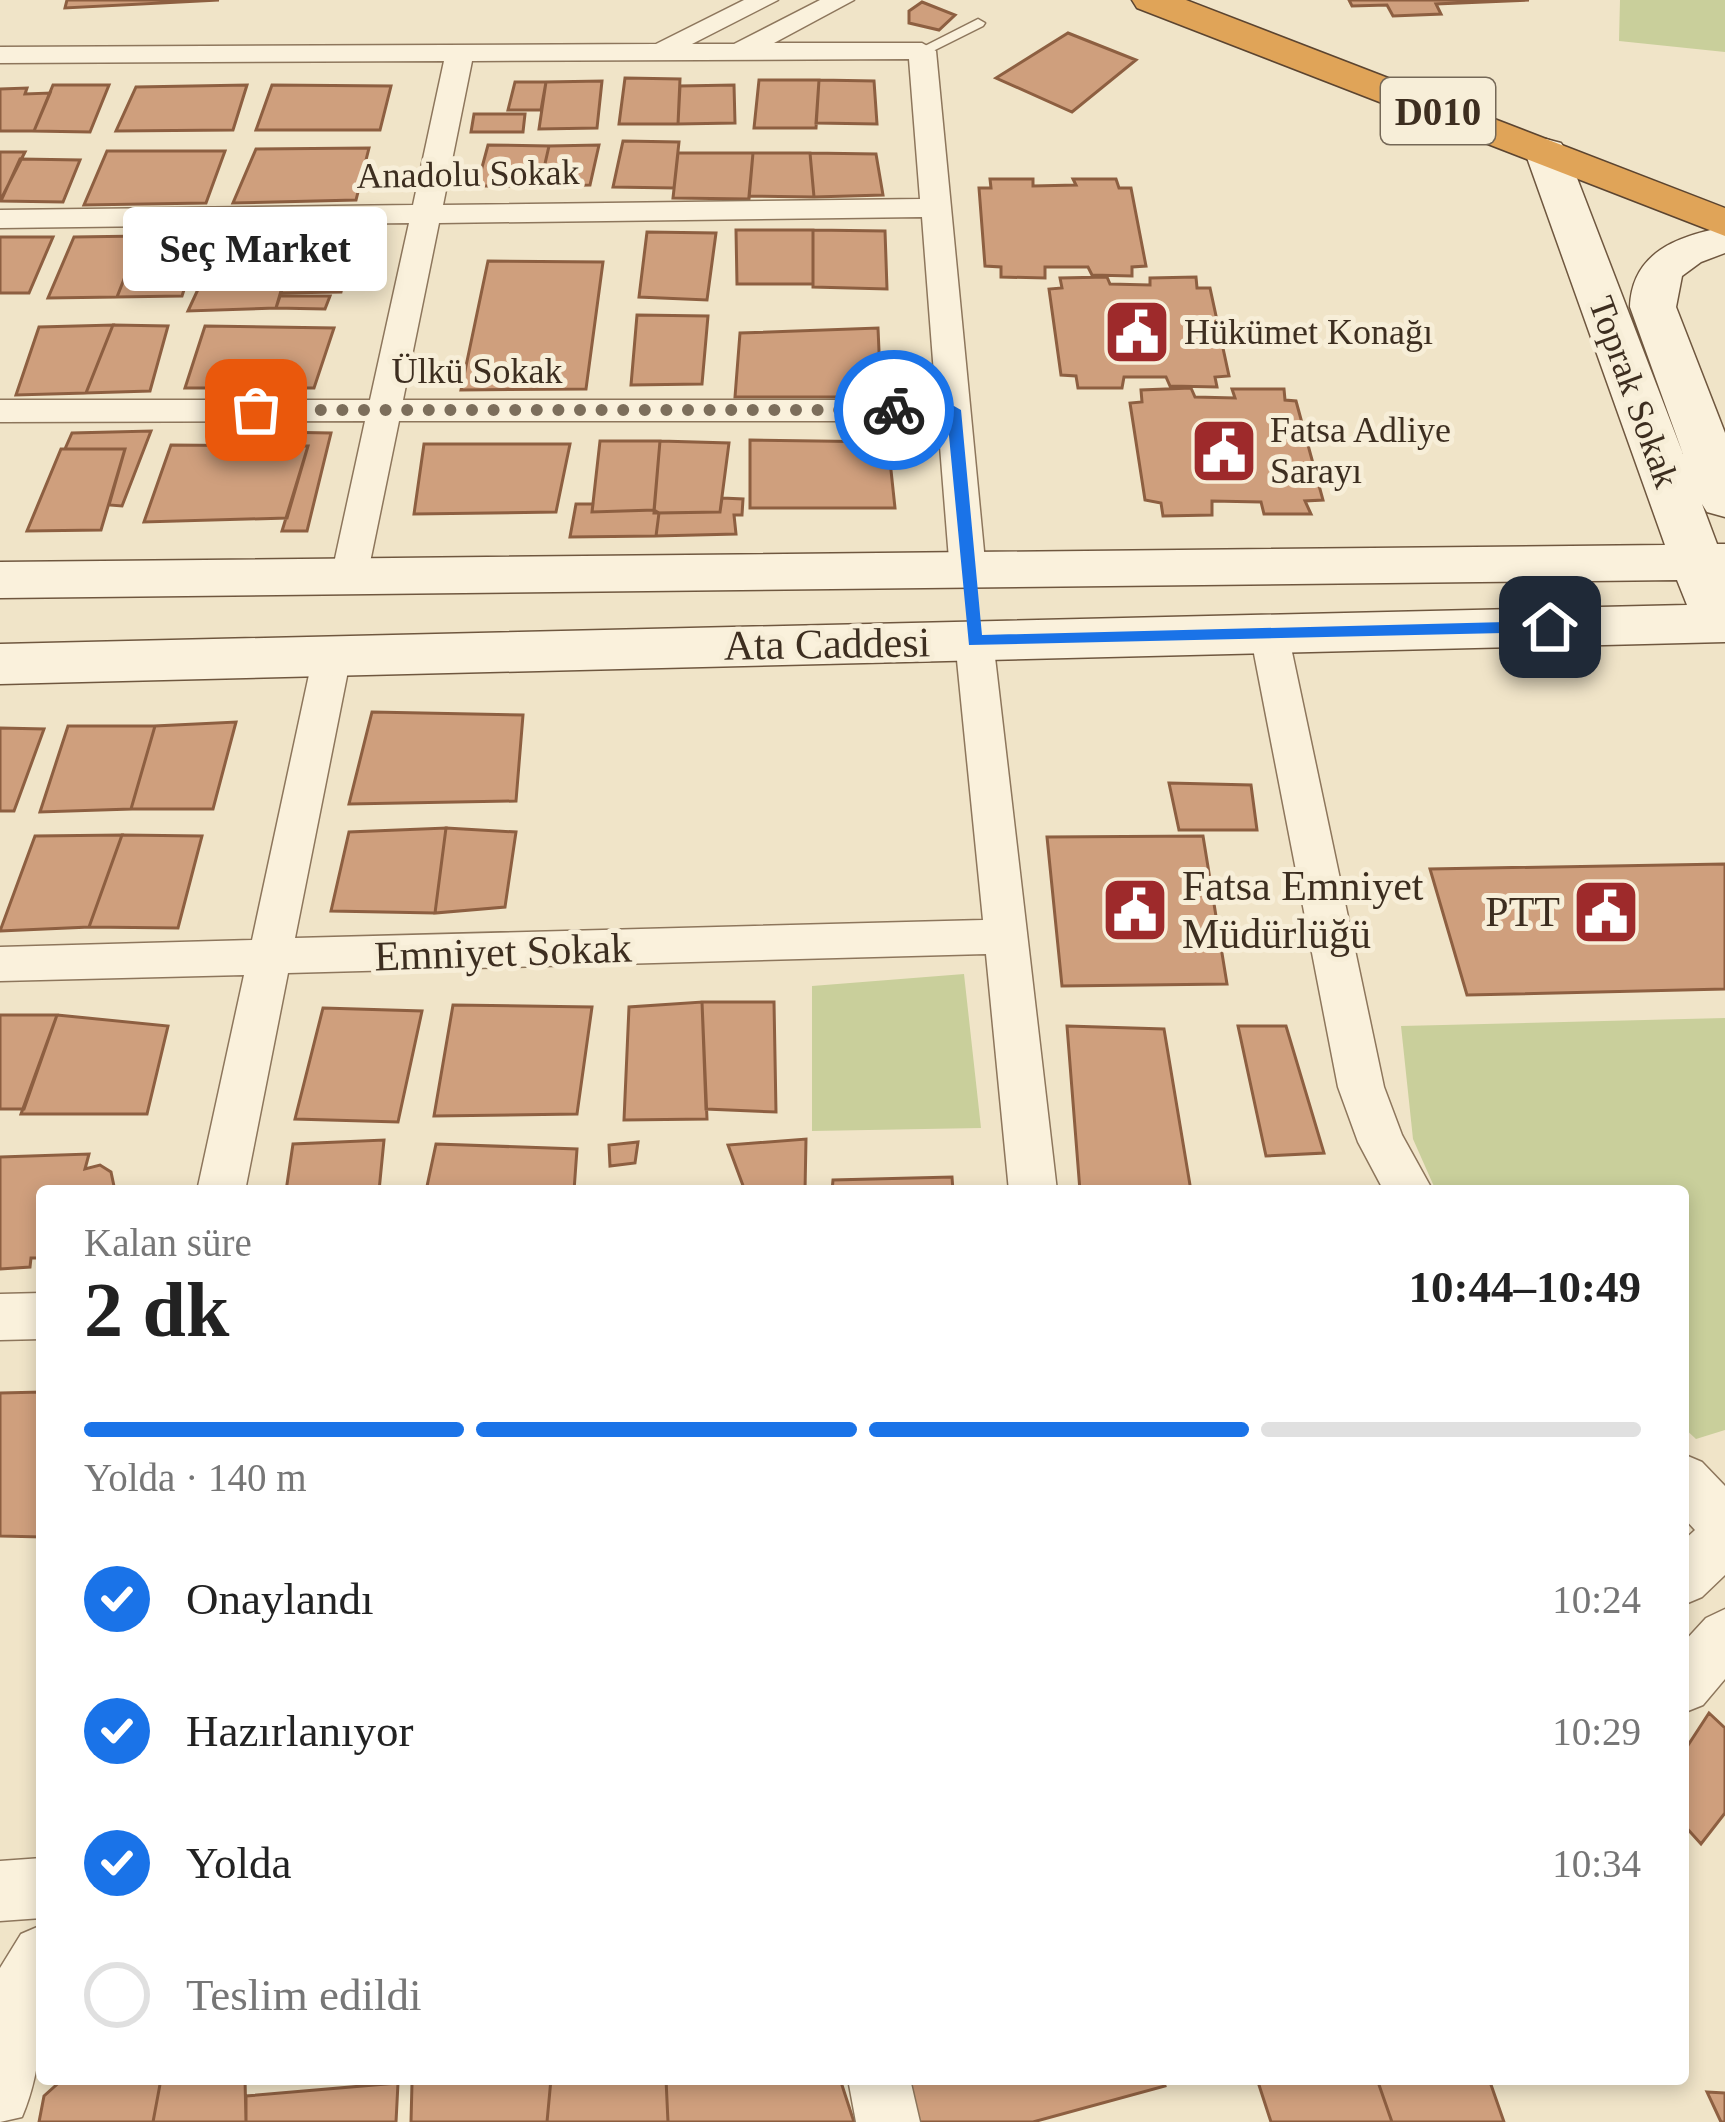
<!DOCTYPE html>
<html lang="tr">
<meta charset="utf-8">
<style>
body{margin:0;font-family:"Times New Roman",serif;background:#f6f6f6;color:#222;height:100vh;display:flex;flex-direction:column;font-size:45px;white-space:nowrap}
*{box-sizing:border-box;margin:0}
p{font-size:39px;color:#767676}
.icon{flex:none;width:66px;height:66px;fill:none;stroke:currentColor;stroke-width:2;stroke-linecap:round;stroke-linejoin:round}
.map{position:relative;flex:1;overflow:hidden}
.panel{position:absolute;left:36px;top:1185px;width:1653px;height:900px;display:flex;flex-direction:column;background:#fff;border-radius:12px;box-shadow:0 6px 18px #0003}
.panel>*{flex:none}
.pin{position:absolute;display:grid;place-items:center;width:102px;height:102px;color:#fff;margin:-51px;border-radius:24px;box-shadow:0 6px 18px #0006}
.courier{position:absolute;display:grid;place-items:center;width:120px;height:120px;margin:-60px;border:9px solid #1a73e8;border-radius:50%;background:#fff;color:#222;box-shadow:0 3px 15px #0007}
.bubble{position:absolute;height:84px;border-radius:12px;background:#fff;box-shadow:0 6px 18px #0003;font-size:39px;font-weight:700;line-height:84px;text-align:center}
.overview em{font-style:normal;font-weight:700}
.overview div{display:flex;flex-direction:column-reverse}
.overview{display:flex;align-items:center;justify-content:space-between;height:204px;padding:0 48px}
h1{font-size:78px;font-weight:700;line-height:90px}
.bar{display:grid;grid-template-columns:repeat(4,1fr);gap:18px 12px;align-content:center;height:144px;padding:0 48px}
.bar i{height:15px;border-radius:9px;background:#e0e0e0}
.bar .selected{background:#1a73e8}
.bar p{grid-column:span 4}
ol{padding:0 48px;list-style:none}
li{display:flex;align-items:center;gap:36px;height:132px}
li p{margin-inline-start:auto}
li .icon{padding:12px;border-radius:50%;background:#1a73e8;color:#fff;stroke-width:4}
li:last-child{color:#767676}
li i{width:66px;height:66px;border:6px solid #e0e0e0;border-radius:50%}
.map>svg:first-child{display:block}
</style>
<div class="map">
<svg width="1725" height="2122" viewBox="0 0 1725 2122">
<rect width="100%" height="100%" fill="#f0e4c8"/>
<path fill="#c9cf9b" d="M1620,0H1725V52L1619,41Z
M964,974L981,1128L812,1131V986Z
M1725,1018V1430L1696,1439L1683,1427V1191H1436L1413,1139L1401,1026Z"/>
<path fill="#cf9f7d" stroke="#8d5f41" stroke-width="3" d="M67,0H219L65,8Z
M1349,0H1529L1436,4L1441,14L1393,16L1387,5L1352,6Z
M922,2L955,15L939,30L909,23V11Z
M1068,33L1136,60L1072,112L996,78Z
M625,78L680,79L678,124H619Z
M759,80H819L816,128H754Z
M819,80L874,81L877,124L816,123Z
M602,81L597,128L539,129L546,82Z
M515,82H546L541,110H508Z
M53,85H109L90,132L34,131Z
M247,85L233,130L116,131L136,87Z
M272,85L391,86L380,130H256Z
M734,85L735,123L678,124L680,86Z
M27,88L25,94L50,93L34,131H0V89Z
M474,114H525L523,132H471Z
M623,141L679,142L674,188L613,187Z
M488,145L549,146L540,186H477Z
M599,145L590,185L540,186L549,146Z
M369,148L356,200L233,203L256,149Z
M107,151H225L206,203L84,205Z
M0,152H25L0,201Z
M678,153H753L749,199L673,198Z
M753,153H810L814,197L749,196Z
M810,153L876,154L883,195L814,197Z
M20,159L80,160L63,202L1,201Z
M990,179H1033V186L1076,185L1073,179H1116L1119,188H1131L1146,266L1132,267V276L1092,275L1088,267H1045V278L1001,277V267L985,266L979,188H991Z
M736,230H813V284H737Z
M813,230L885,231L887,289L813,287Z
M647,232L716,233L707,300L639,297Z
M224,233H298L276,308L188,311Z
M298,233L355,234L341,292L281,293Z
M202,235L182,296L117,297L141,236Z
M141,236L117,297L48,298L74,237Z
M0,237H53L29,293H0Z
M488,261L603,262L586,389L461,390Z
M1107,277L1110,284L1150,285V278L1196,277L1197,288H1210L1229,376L1215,377L1217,387L1170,386L1166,377H1124L1122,388H1078L1076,376L1061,375L1049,289L1062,288L1060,278Z
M280,296H330L325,309L276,308Z
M637,315L708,316L702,384L631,385Z
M113,325L86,393L16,395L39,327Z
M113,325L168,326L150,391L86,393Z
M205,326L334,328L314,388H185Z
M878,328L881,397H735L740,333Z
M1191,388L1195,397L1235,398L1232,389H1284L1285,400L1296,401L1323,500L1305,501L1311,514H1264L1261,502L1212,501V515L1163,516L1161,503L1145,500L1130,403L1142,402L1141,390Z
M151,431L122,506L109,505L125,449H65L72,433Z
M274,432L331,433L307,531H282L308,446H269Z
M750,440L888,442L895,508H750Z
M600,441H660L654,510L592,512Z
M660,441L729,443L720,512L654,513Z
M424,444H570L556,512L414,514Z
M171,445L269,446H308L287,518L144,522Z
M61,449H125L101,530L27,531Z
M722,498L743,499L742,515H734L736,534L656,536L659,513L720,512Z
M576,504H593L592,512L654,510L659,513L656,536L570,537Z
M372,712L523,715L516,801L349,804Z
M236,722L213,809H131L155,726Z
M68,726H155L131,809L40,812Z
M0,728L44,729L14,811H0Z
M1169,783L1251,785L1257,830H1179Z
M446,828L435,913L331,911L349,832Z
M446,828L516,832L505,907L435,913Z
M122,835L202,836L178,928L89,927Z
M122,835L89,927L0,931L35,836Z
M1203,836L1227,984L1062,986L1047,837Z
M1725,864V989L1467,995L1430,869Z
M702,1002L707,1119L624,1120L629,1007Z
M702,1002H774L776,1112L706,1109Z
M453,1005L592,1007L577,1114L434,1116Z
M323,1008L422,1011L398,1122L295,1119Z
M0,1015H57L24,1109H0Z
M57,1015L168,1026L147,1114H21Z
M1067,1026L1164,1029L1191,1191H1080Z
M1238,1026H1286L1324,1153L1266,1156Z
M806,1139L805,1191H745L728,1145Z
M384,1140L379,1191H286L293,1144Z
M638,1142L635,1163L610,1166L609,1145Z
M436,1144L577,1149L574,1191H426Z
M89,1154L85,1169L100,1165L111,1172L115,1191H42V1258H31L30,1267L0,1269V1157Z
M952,1177L953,1191H832L833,1180Z
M42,1392V1537L0,1536V1393Z
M1709,1713L1725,1728V1813L1701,1844L1683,1824V1753Z
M63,2079H161L153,2122H39L44,2096Z
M161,2079H245L246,2122H153Z
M451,2079H551L547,2122H411L412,2083Z
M551,2079H666L668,2122H547Z
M666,2079H840L854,2122H668Z
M904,2079H1163L1165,2086L1033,2122H912Z
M1257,2079H1377L1392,2122H1271Z
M1377,2079H1489L1504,2122H1392Z
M398,2083L396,2122H246V2096Z
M1707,2092L1725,2093V2122H1721Z"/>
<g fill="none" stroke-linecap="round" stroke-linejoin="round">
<g stroke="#8d765c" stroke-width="3">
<path id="lane" d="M978,19L985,23L983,26L927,54L915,51Z"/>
</g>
<g stroke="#8d765c" stroke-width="3">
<path id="street" d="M744,0H778L692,44H734L820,0H854L774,43H922L936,51L986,572L981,581L968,584L955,581L950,572L938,421H399L367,577L362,586L349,589L336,586L331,577L365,421L0,422V400H370L409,223L0,228V210L413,205L444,61L0,63V47L656,44ZM909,59L920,199L443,205L472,61ZM922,217L936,400H403L439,223Z
M1269,620L1282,624L1288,633L1384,1087L1402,1135L1433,1191H1384L1358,1142L1338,1087L1250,633L1256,624Z
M974,627L987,631L993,640L1057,1191H1009L986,954L288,973L245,1191H197L244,975L0,981V947L252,940L313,656L319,647L332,643L345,647L351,656L295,938L983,920L955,640L961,631Z
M42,1293V1339L0,1340V1294Z
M1683,1454L1702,1462L1725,1486V1575L1702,1597L1683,1605V1541L1695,1530L1683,1517Z
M1725,1609V1679L1703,1705L1683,1713V1643L1706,1618Z
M42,1858V1918L0,1921V1861Z
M42,1925C42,1990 48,2056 22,2117L0,2122V1968L21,1934Z
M848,2079H910L920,2122H856Z"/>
</g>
<g stroke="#6f573f" stroke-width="3">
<path id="secondary" d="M1546,139L1561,143L1567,152L1683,454L1630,307C1632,252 1678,236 1725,227V253L1701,262L1682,276L1676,307L1725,433V517L1707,512L1702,504L1717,544H1725V642L0,684V644L1687,605L1677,580L0,598V562L1665,545L1525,152L1531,143Z"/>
</g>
<g stroke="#5b4430" stroke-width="3">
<path id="highway" d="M1132,0H1186L1725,208V236L1137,8Z"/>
</g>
<use href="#lane" fill="#faf1dc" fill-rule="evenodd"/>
<use href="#street" fill="#faf1dc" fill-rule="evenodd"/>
<use href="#secondary" fill="#faf1dc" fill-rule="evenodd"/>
<use href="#highway" fill="#e0a458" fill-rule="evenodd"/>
</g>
<path fill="#1a73e8" d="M954,406L961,410L982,635L1550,621L1558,627L1550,632L969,645L947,415H894L887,410L894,406Z"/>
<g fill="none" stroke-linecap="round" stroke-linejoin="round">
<path stroke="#7c6e5b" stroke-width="12" stroke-dasharray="0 21.6" d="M256,410H894"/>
</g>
<defs>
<g id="civic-square" transform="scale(3.45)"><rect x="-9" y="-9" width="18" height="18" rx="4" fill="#9e2a2b" stroke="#f7eed8"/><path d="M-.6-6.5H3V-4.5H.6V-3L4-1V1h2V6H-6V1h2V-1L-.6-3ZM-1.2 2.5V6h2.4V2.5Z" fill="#fff"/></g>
</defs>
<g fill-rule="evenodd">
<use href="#civic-square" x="1137" y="332"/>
<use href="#civic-square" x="1224" y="451"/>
<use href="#civic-square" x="1135" y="910"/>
<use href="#civic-square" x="1606" y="912"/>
</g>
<g text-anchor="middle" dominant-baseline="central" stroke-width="10" stroke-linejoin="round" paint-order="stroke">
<g font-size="36" fill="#3d2e20" stroke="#f7eed8">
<text transform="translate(468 174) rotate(-1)">Anadolu Sokak</text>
<text x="477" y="371">Ülkü Sokak</text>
<text transform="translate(1634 392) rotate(70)">Toprak Sokak</text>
</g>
<g font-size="36" fill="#3d2e20" stroke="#f7eed8" text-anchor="start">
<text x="1184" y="332">Hükümet Konağı</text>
<text x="1270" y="430">Fatsa Adliye<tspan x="1270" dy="41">Sarayı</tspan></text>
</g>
<rect fill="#f7eed8" stroke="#756857" stroke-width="3" x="1381" y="78" width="114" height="66" rx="9"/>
<g font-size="39" font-weight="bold" fill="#3d2e20">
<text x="1438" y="111">D010</text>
</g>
<g font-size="42" fill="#3d2e20" stroke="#f7eed8">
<text transform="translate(827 644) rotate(-1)">Ata Caddesi</text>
<text transform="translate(503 952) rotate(-2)">Emniyet Sokak</text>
</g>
<g font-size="42" fill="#3d2e20" stroke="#f7eed8" text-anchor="start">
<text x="1182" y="886">Fatsa Emniyet<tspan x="1182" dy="48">Müdürlüğü</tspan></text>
<text x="1560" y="912" text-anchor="end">PTT</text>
</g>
</g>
</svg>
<div class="pin" style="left:256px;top:410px;background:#ea580c"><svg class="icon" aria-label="bag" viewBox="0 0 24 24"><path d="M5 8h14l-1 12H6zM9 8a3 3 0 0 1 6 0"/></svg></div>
<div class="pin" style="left:1550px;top:627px;background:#1f2937"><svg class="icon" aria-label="home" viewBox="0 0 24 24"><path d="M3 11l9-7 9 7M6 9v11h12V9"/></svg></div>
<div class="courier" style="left:894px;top:410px"><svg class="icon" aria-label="bike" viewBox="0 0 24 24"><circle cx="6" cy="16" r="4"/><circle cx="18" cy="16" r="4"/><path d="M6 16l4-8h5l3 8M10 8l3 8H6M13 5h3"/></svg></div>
<div class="bubble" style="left:123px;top:207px;width:264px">Seç Market</div>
<section class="panel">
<div class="overview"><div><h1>2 dk</h1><p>Kalan süre</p></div><em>10:44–10:49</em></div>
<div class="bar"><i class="selected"></i><i class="selected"></i><i class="selected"></i><i></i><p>Yolda · 140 m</p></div>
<ol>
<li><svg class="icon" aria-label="check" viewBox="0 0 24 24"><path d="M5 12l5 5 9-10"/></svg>Onaylandı<p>10:24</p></li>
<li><svg class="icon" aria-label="check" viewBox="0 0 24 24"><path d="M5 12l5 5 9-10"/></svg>Hazırlanıyor<p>10:29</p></li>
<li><svg class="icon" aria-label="check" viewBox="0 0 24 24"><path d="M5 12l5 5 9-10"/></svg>Yolda<p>10:34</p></li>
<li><i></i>Teslim edildi</li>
</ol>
</section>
</div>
